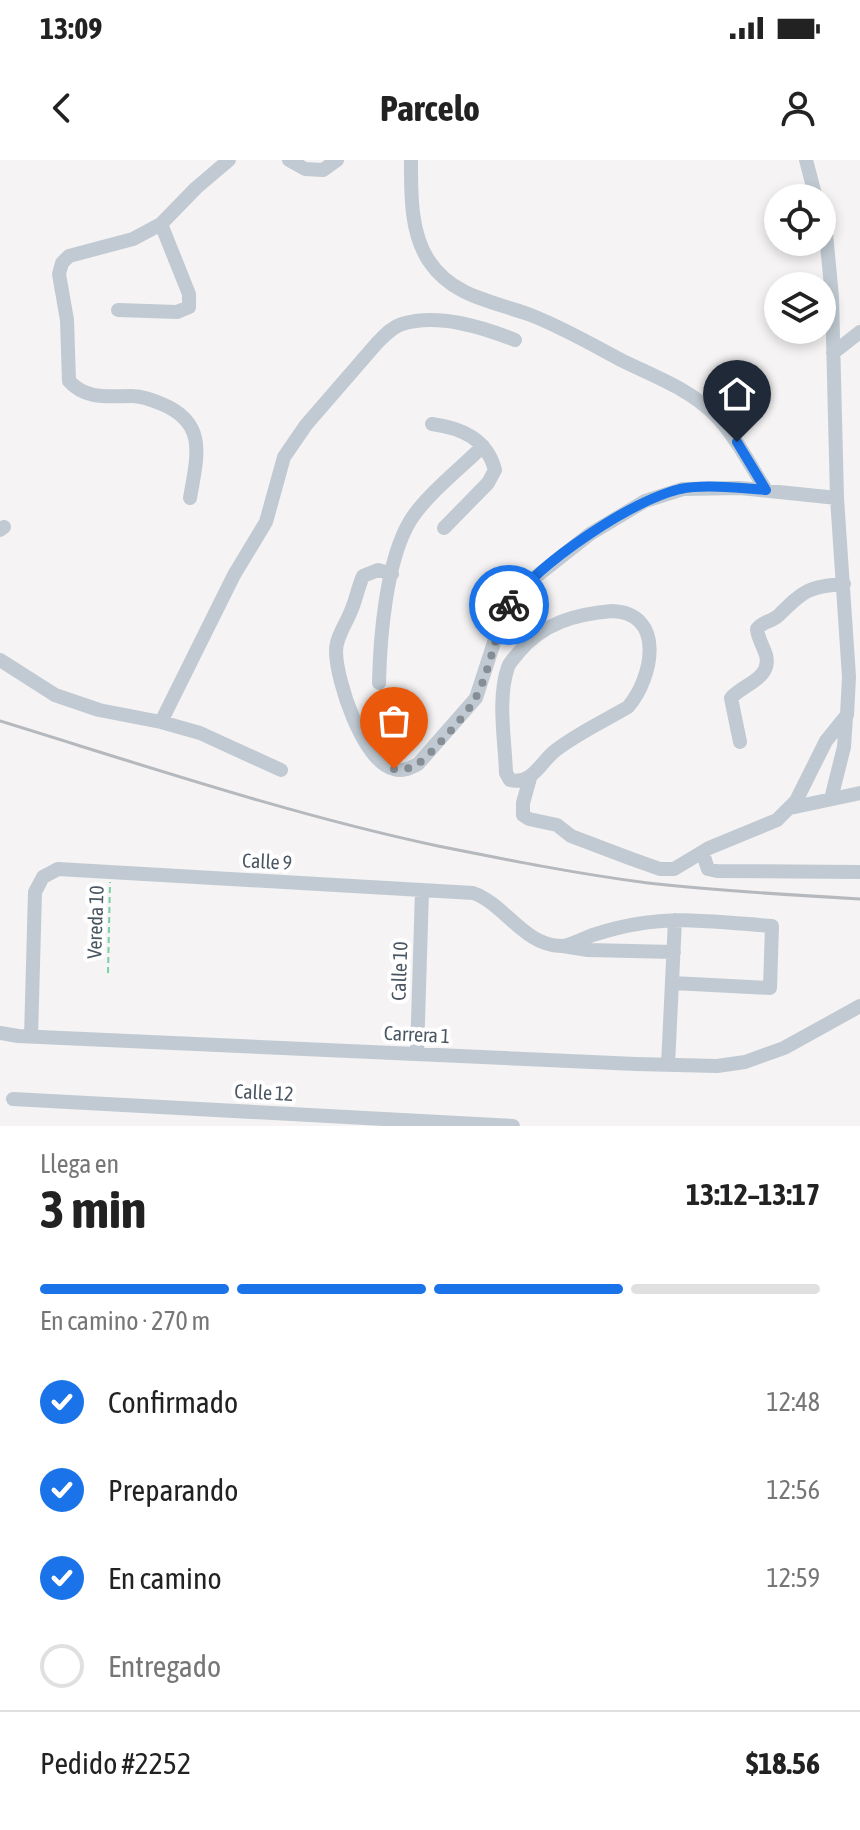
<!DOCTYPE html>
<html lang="es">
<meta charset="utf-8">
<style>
body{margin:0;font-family:"Asap Condensed",sans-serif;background:#f6f6f6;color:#222;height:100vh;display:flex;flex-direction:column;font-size:30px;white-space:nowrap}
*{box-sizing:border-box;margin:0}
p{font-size:26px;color:#767676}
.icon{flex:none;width:44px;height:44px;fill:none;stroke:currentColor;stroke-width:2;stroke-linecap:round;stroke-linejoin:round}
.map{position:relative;height:966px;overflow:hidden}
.panel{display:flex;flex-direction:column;background:#fff;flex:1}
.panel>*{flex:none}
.tools{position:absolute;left:764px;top:24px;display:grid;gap:16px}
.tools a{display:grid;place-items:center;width:72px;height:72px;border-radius:50%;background:#fff;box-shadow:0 4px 12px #0003;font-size:40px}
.pin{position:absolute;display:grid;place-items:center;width:68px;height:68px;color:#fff;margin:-82px -34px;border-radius:50% 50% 50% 0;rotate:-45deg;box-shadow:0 0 8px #0007}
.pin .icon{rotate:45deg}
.courier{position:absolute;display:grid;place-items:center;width:80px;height:80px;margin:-40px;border:6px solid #1a73e8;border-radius:50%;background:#fff;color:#222;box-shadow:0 2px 10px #0007}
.headline em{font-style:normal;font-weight:700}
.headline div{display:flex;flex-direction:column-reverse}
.headline{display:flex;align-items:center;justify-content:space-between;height:136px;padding:0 40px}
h1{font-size:52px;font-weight:700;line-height:60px}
.bar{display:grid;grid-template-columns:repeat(4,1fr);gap:12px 8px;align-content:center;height:96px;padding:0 40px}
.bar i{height:10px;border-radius:6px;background:#e0e0e0}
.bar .current{background:#1a73e8}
.bar p{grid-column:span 4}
.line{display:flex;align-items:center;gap:20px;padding:0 40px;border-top:2px solid #e0e0e0}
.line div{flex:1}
ol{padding:0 40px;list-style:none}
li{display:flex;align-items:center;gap:24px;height:88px}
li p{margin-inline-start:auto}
li .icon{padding:8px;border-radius:50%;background:#1a73e8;color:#fff;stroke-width:4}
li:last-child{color:#767676}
li i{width:44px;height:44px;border:4px solid #e0e0e0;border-radius:50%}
.status{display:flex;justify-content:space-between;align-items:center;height:56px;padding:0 40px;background:#fff;direction:ltr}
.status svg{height:22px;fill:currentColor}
header{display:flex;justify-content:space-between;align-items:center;height:104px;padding:0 40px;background:#fff;font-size:36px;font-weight:700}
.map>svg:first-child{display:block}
</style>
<div class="status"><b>13:09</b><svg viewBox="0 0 49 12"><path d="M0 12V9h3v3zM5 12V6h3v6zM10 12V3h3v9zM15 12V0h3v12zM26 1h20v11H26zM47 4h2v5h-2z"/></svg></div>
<header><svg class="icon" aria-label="back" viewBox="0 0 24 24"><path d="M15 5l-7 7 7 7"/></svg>Parcelo<svg class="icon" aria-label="person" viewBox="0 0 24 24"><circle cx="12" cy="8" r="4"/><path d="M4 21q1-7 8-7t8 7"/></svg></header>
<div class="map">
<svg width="860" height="966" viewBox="0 0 860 966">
<rect width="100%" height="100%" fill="#f5f3f3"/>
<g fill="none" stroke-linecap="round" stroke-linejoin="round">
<path stroke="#7ad0a6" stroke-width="2" stroke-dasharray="6 4" stroke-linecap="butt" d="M108,813L110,722"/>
<path stroke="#c1cad2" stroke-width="14" d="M289,0L305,9L323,10L337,0
M411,0C411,32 410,73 429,101C452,136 491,141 528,154C560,166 591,184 621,200C653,216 690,229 715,255C736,277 750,305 766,330
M806,0L816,38
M118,150L177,152L189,147V134L161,64
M833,193L860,172
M432,264C462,268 487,279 495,310L488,323L444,368
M190,338C197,297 208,263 162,244C152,240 142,236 132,236C108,236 86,240 69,221L67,160L59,114L62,103L69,96L133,79L161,64L196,28L229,0
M0,370L4,367
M392,414L378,410L363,416C358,427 356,440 351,451C346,464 336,477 336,491C336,520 363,602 394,609C403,612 410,608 418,604L476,538L499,467L510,443L528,423L590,374L645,341L683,329L740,328L837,338
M612,451C666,453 653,518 628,547C604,561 578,573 556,590C540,602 533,625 510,620L506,613C505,580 497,539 508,507C510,502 515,497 519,492C543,463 576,454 612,451Z
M0,500L55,535L99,550L161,562L200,573L281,610
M379,523C380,477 386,401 410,361C426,335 461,308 483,286
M161,562L234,415L266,362L284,297L306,265L377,183C385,175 392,167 402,164C438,153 482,167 515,180
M740,582L731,538C743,524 772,519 766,495C763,485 758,479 757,469C763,461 772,462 779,455C803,431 809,426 844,424
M530,618L523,643V655L529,659L557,665L571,676L629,698L660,709H674L709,688L777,660L796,641L826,581L847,555L849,517L837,338L832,137L826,74L822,59
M831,639L844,587L846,557
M790,648L860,633
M703,694L708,709L717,711L860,712
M563,786L588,790L674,792
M0,873L18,876L636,904L717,906L745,902L784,888L860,846
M31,877L35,732L43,717L58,709L473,733C505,744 523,785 561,786C571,786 585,777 596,774C609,770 624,766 637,764C682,756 728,763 772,766L770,828L673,823
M417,894L422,730
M668,905L675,760
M13,939L513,966"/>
<path stroke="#b5b8bd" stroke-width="3" d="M0,561C143,605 292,655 438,686C508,700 578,714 648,723C719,731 789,735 860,739"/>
</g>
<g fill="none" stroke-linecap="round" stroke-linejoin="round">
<path stroke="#868d94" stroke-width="8" stroke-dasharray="0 14.4" d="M394,609C403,610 410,609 418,604C431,594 468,553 475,539C491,509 494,475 509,445"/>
<path stroke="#1a73e8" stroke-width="10" d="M509,445C540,402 629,342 680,329C704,324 741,328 766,330L737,282"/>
</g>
<g text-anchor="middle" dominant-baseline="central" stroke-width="8" stroke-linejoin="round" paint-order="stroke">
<g font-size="20" fill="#4a5661" stroke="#fff">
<text transform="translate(267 701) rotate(3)">Calle 9</text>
<text transform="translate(95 762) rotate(-88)">Vereda 10</text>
<text transform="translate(399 811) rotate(-88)">Calle 10</text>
<text transform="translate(417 874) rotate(3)">Carrera 1</text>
<text transform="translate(264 932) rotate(3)">Calle 12</text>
</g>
</g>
</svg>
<div class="tools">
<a><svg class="icon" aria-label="locate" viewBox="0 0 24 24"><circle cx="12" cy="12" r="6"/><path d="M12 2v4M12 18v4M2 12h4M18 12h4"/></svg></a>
<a><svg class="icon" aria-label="layers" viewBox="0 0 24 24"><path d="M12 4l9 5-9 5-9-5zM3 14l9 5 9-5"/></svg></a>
</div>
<div class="pin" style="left:394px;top:609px;background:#ea580c"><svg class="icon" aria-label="bag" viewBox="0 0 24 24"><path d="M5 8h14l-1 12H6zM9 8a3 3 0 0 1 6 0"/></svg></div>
<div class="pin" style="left:737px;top:282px;background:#1f2937"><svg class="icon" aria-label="home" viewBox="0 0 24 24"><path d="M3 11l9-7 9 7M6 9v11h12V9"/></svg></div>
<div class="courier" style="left:509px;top:445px"><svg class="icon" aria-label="bike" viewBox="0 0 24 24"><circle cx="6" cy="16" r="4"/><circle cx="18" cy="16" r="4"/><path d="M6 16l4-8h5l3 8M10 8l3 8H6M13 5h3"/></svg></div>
</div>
<section class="panel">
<div class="headline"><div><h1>3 min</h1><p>Llega en</p></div><em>13:12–13:17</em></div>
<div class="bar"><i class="current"></i><i class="current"></i><i class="current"></i><i></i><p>En camino · 270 m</p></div>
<ol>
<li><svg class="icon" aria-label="check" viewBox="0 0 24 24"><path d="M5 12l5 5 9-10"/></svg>Confirmado<p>12:48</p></li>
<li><svg class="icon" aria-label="check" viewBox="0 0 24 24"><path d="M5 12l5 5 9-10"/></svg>Preparando<p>12:56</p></li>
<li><svg class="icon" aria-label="check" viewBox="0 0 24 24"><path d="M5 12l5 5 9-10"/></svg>En camino<p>12:59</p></li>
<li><i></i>Entregado</li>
</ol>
<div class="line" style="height:104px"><div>Pedido #2252</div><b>$18.56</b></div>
</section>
